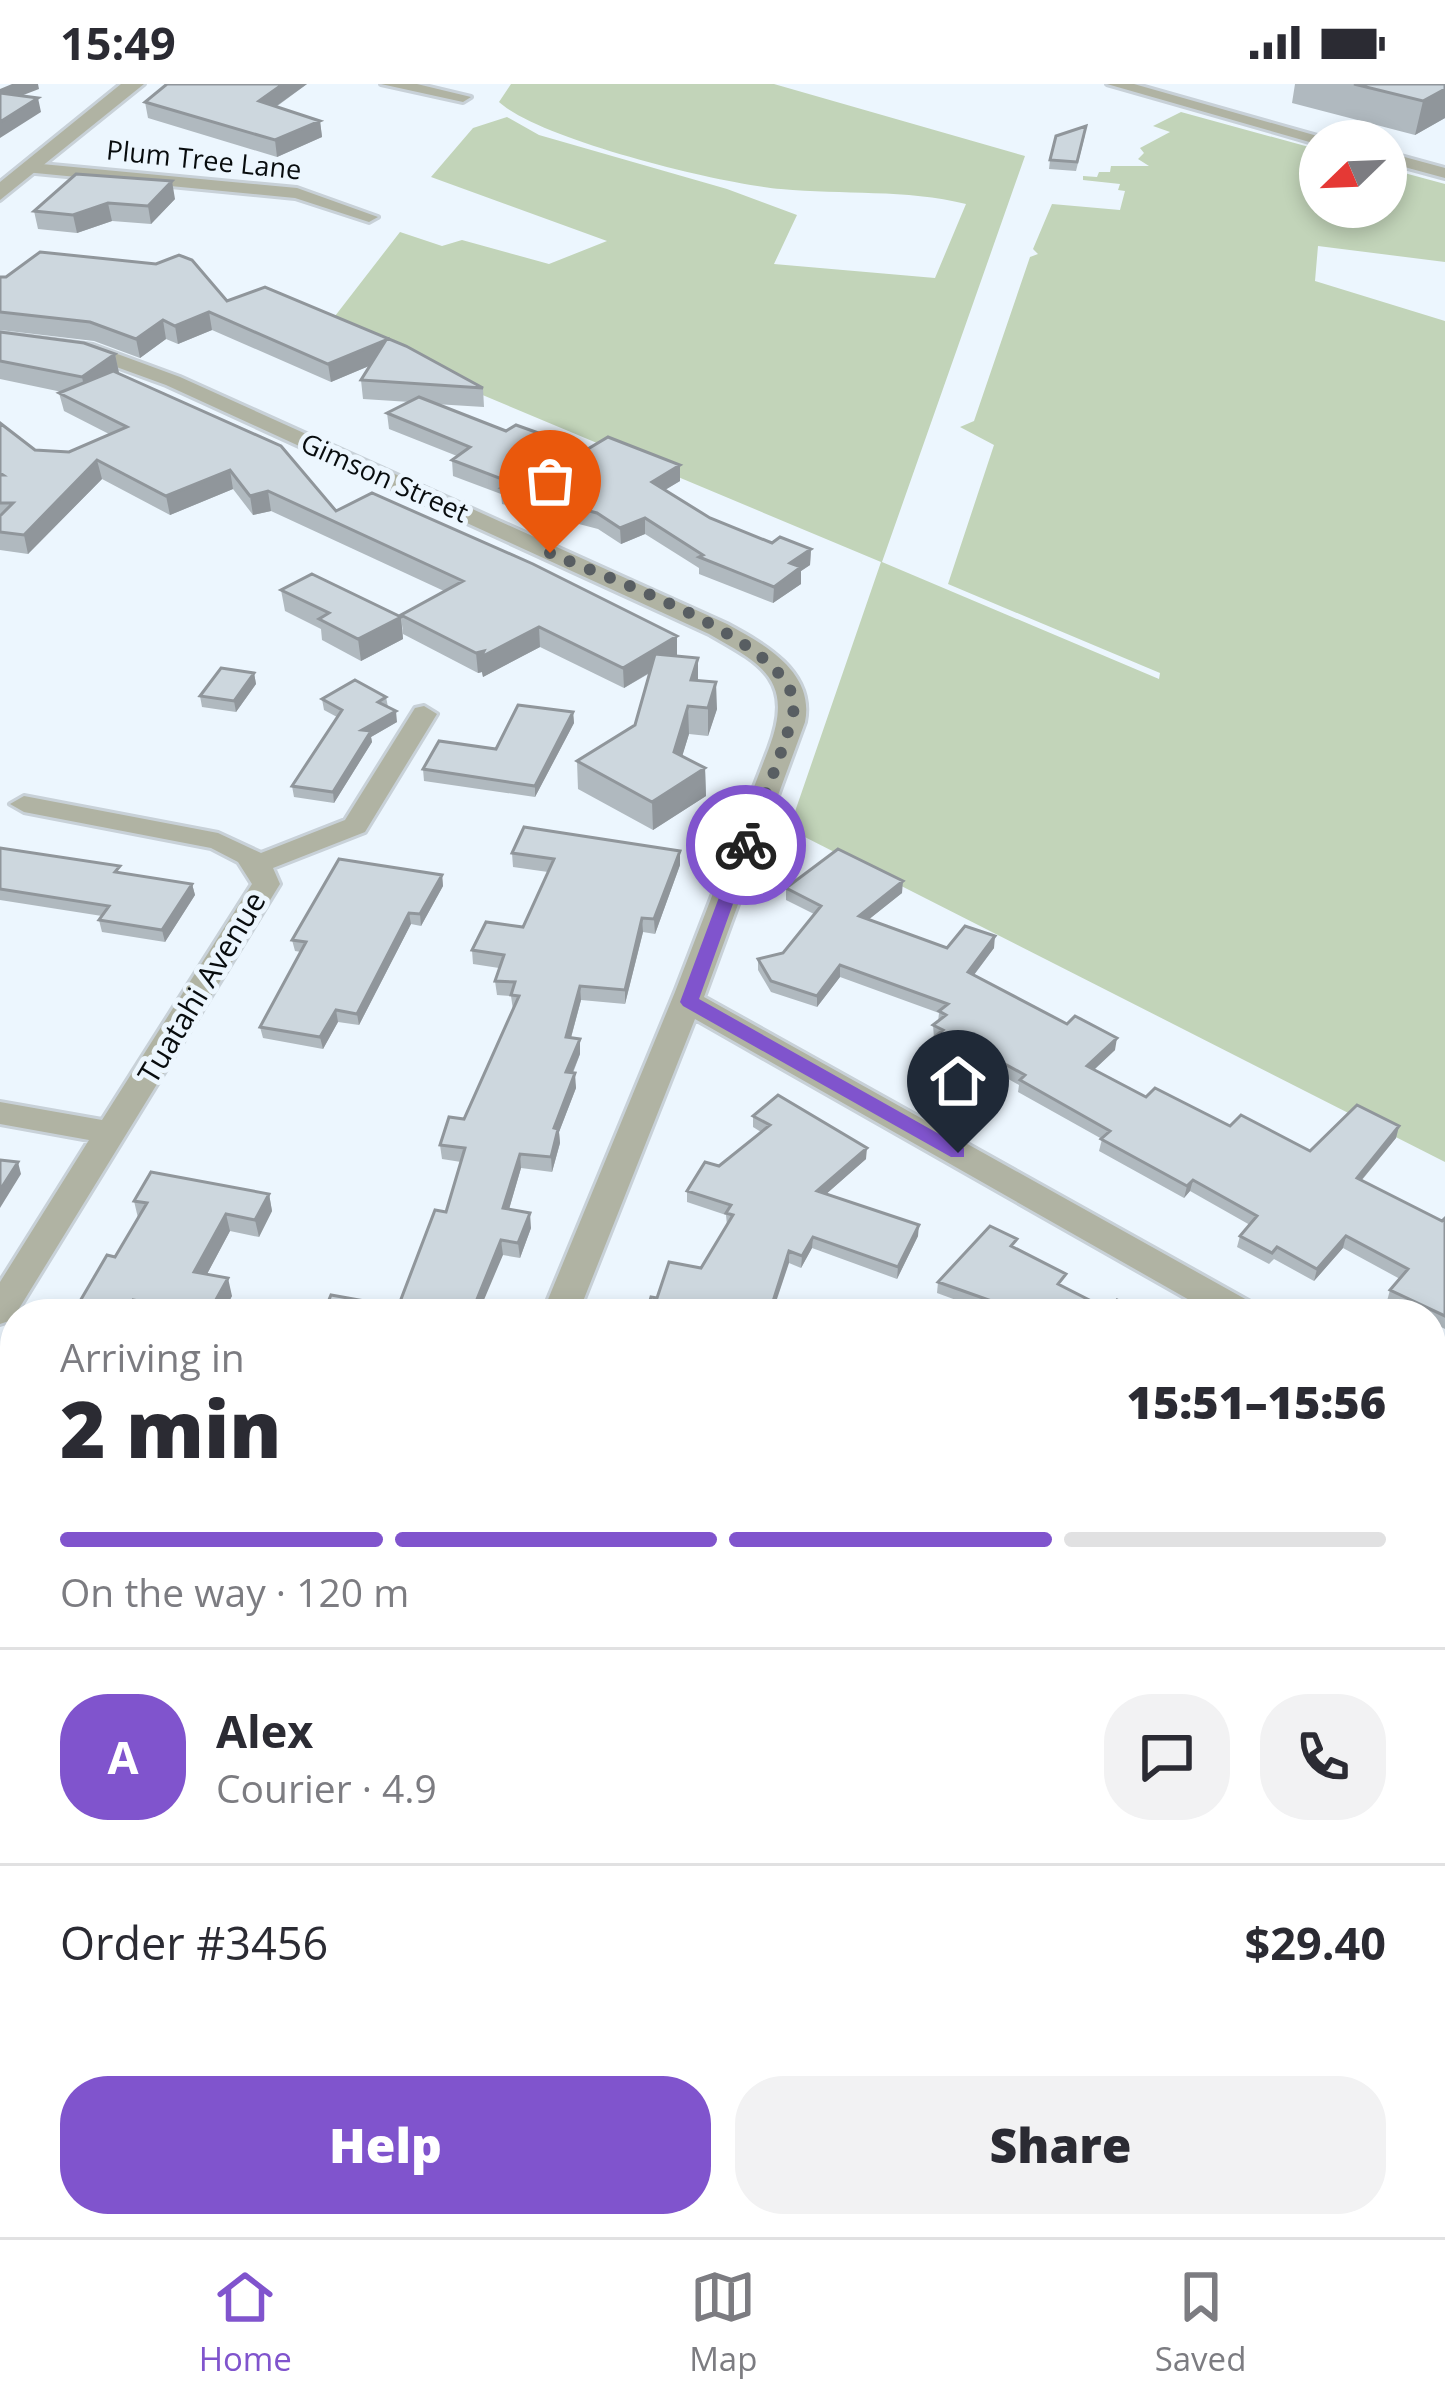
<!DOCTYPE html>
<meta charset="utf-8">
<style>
body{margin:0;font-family:"Open Sans",sans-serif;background:#f2f2f3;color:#2b2b33;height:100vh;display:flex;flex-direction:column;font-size:45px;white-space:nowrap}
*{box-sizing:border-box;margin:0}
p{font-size:39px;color:#7c7c81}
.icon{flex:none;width:66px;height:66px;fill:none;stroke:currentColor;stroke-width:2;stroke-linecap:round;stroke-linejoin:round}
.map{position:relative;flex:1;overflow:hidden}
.sheet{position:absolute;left:0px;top:1215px;width:1446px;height:939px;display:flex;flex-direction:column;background:#fff;border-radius:48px 48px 0 0;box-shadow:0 6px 18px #0003}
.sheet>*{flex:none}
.needle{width:78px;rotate:247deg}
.tools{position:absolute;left:1299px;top:36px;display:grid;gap:24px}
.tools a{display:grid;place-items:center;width:108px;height:108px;border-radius:50%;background:#fff;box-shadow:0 6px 18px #0003;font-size:60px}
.pin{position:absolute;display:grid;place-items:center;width:102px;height:102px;color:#fff;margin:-123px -51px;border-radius:50% 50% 50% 0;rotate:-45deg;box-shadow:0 0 12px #0007}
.pin .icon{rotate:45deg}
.courier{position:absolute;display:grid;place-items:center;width:120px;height:120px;margin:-60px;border:9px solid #8054cd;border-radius:50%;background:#fff;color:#222;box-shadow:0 3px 15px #0007}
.summary em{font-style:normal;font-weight:800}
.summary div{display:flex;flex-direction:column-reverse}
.summary{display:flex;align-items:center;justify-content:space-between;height:204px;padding:0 60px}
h1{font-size:78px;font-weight:800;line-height:90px}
.bar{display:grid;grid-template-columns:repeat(4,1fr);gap:18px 12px;align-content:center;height:144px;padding:0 60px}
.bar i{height:15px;border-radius:9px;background:#e1e1e2}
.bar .selected{background:#8054cd}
.bar p{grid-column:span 4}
.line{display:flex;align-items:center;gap:30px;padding:0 60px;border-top:3px solid #e1e1e2}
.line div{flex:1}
.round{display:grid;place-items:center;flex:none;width:126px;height:126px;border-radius:48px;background:#f2f2f3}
.action{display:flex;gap:24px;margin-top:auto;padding:24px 60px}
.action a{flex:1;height:138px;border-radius:48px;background:#8054cd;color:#fff;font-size:48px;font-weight:800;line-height:138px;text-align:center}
.action a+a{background:#f2f2f3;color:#2b2b33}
.status{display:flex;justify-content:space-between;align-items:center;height:84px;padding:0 60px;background:#fff;direction:ltr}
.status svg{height:33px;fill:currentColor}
.menu{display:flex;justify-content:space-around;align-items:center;height:168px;border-top:3px solid #e1e1e2;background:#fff;font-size:33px;color:#7c7c81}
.menu a{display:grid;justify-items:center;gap:6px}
.menu .selected{color:#8054cd}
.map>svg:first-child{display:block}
</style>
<div class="status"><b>15:49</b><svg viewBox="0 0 49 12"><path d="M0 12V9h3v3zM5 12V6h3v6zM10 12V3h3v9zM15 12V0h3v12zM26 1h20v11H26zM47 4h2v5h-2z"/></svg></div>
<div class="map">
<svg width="1445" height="2153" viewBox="0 0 1445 2153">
<rect width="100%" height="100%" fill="#ecf6fe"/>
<path fill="#c2d4b9" d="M511,0H774L1025,72L882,478L1159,595L1160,589L948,500L994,361L960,343L974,337L1030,173L1038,170L1033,165L1052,120L1120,126L1125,107L1118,106L1120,100L1083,96V92L1097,93L1099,88H1110L1111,82H1149L1138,75L1144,69L1140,64L1170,48L1153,42L1181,28L1320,66V123H1386V84L1445,100V178L1318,162L1315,197L1445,237V1078L789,745L881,478L325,245L400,148L442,162L462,156L549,180L607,157L431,93L473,44L507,33L539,51L727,105L797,131L774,180L935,194L966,120C906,105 843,111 781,105C722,100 541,56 499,18Z"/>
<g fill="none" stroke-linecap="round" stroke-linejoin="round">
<g stroke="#c8d1d8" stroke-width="6">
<path id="minor" d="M381,0H417L471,13L463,18Z
M1107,0H1134L1335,57L1320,61Z
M1386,68L1445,84V94L1386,78Z
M31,79L297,104L378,133L369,138L295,114L25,88V80Z
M0,249L93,261L180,293L727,540C764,560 815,588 805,638L704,913L1256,1221L1261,1230H1214L695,935L578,1230H542L675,908L769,664C794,597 764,581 709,550L166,301L89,273L0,261Z
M424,622L437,630L365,748L273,784L280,800L12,1236L0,1240V1198L89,1056L0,1040V1018L102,1036L252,800L238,778L211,764L24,728L10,720L24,712L218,749L261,769L345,736L415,624Z
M1431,1321L1445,1326V1359L1431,1354Z
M1445,1996V2119L1431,2114V2002Z
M905,2139H969L975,2153H911Z
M1363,2139H1413L1407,2153H1357Z"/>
</g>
<g stroke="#c8d1d8" stroke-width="6">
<path id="tertiary" d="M121,0H144L0,116V98Z"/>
</g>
<use href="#minor" fill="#b0b3a3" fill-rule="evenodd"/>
<use href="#tertiary" fill="#b0b3a3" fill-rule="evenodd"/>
</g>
<path fill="#b0b9bf" d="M307,0L276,23L320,37L322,53L277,73L148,34L145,18Z
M1295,0H1445V34L1415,51L1292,19Z
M1085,51L1076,87L1049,85L1050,76Z
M76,90L175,115L151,140L112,137L77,149L38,145L34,127Z
M0,193L227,217L483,304L484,323L435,320L506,347L586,366L680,381V397L665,406L710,434L772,459L811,465L810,481L801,487V500L773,519L699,490V484L645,450L621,460L598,445L502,420L501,410L453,392L452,376L457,372L389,345L387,329L410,318L363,315L361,296L369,282L331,298L212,246L178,260L166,255L140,274L94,257L0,246Z
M0,248L115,270L119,289L336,427L677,572L698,596L717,625L708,652L689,650L682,672L705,684L706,712L653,746L578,705L577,677L635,641L650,589L624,604L540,563L483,593L482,588L478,589L403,550L401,531L444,507L271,427L253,431L233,405L170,431L102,395L28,470L0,466V339L35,366L69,368L109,350L64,327L59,309L62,308L0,295Z
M281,506L401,533L403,555L361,577L322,556L321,545L285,527Z
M254,589L256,600L236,628L202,623L200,612Z
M386,613L388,623L397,638L371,653L372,658L334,719L294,713L292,702L337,633L324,626L322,615Z
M573,628L574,639L535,713L424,697L423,685L496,665Z
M0,764L121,789L192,800L195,811L165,858L102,848L99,836L102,832L0,816Z
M680,767V781L655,850L643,848L625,920L581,916L571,954L580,970L573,989L576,1004L559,1048L560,1059L552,1088L521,1084L509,1125L531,1144L520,1174L503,1171L398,1223L446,1128L461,1078L442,1075L440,1061L464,1035L513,926L511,912L497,911L495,897L499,884L473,880L472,866L523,843L548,788L513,783L512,769Z
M442,791L443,802L421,842L411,840L359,941L338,938L323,965L263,954L260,943L301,868L295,867L292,856Z
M786,804L902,809L868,836L947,864H994L974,891L1115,966L1094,986L1146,1013L1310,1067L1399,1042L1396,1054L1362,1096L1442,1137L1445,1134V1245L1431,1238V1230H1413L1387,1217L1390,1206L1400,1195L1343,1164L1314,1197L1274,1175L1269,1180L1237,1163L1240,1152L1250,1141L1190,1107L1184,1114L1099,1067L1102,1055L1018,1008L1019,1001L971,974L949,992L920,976L921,964L934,954L933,941L938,938L939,929L840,893L817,923L771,908L758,886V875L783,869L814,830L786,816Z
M753,1032L866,1075L826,1110L918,1152L897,1195L812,1164L801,1184L789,1179L657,1214L701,1184L727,1141L726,1131L687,1118V1107L761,1048L753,1043Z
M269,1110L272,1127L259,1153L230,1147L207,1190L232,1212L222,1230H78L76,1224L115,1173L138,1134L134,1117Z
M1015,1165L1063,1203L1109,1226L1145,1230H994L937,1209L938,1198Z
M1431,1390L1437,1399L1445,1404V1483L1431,1476Z
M1445,1570V1618L1431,1610V1596Z
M1431,1700L1445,1703V1771L1431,1763Z
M336,2139H481L474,2153H352L338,2145Z
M1176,2139H1225L1218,2153H1196Z"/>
<path fill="#90969b" d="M12,0H38L39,5L0,20V5Z
M283,0H307L261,33L259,17Z
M1445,5V34L1415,51L1423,17Z
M38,14L41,28L0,54V38Z
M320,37L322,53L277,73L275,56Z
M172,97L175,115L151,140L148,122Z
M108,119L112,137L77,149L73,131Z
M209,228L212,246L178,260L175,242Z
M163,236L166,255L140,274L136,255Z
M386,256L388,274L331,298L328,280Z
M115,270L119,289L86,312L82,293Z
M97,376L102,395L28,470L24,451Z
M680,381V397L653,413L652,398Z
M230,386L233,405L170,431L166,412Z
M268,407L271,427L253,431L250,412Z
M645,434V450L621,460L620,444Z
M811,465L810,481L801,487V500L773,519L774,503L790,479Z
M401,533L403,555L361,577L358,555Z
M539,543L540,563L483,593L482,588L478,589L476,569Z
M677,552V572L624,604L623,584Z
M698,574V601L691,596Z
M254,589L256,600L236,628L234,617Z
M716,598L717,625L708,652V624Z
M688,622L689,650L675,696L674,668Z
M396,627L397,638L371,653L372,658L334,719L333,708L362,646Z
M573,628L574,639L535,713V702Z
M705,684L706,712L653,746L652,718Z
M680,767V781L655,850L654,835Z
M442,791L443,802L421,842L420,830Z
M903,797L902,809L858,844L859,832Z
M192,800L195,811L165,858L162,846Z
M409,829L411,840L359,941L357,930Z
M642,834L643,848L625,920V906Z
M995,852L994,864L967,900L968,888Z
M840,881V893L817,923V912Z
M580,902L581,916L567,968L566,953Z
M336,926L338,938L323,965L320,953Z
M1117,954L1115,966L1085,994L1087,982Z
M580,955V970L567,1002L566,988Z
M972,962L971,974L949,992L950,981Z
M575,989L576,1004L559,1048L560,1059L552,1088L551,1073L554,1044Z
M1399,1042L1396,1054L1354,1105L1357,1094Z
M867,1064L866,1075L816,1119L817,1107Z
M520,1070L521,1084L505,1139L503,1124Z
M18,1078L21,1090L0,1124V1106Z
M1193,1096L1190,1107L1184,1114L1187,1102Z
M269,1110L272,1127L259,1153L255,1136Z
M530,1129L531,1144L520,1174L518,1159Z
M226,1130L230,1147L199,1205L194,1188Z
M919,1141L918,1152L897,1195L898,1183Z
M1346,1152L1343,1164L1314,1197L1317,1185Z
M813,1153L812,1164L801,1184L802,1172Z
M501,1156L503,1171L478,1230H471Z
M789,1167V1179L772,1230H769Z
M228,1194L232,1212L222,1230H208Z
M133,1216L137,1230H125Z
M129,2139H137L132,2153H123Z
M474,2139H481L474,2153H467Z"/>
<path fill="#cdd7de" stroke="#90969b" stroke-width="3" d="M167,0H283L259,17L320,37L275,56L145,18Z
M1354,0H1445V5L1423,17Z
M0,9L38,14L0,38Z
M1086,42L1077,78L1050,76L1056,52Z
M76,90L172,97L148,122L108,119L73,131L34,127Z
M40,168L156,180L179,171L192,176L227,217L265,203L406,262L483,304L361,296L386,256L328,280L209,228L175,242L163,236L136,255L90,238L0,228V193H6Z
M0,248L84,259L115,270L82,293L0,277Z
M113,287L281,362L336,427L372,409L533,480L677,552L623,584L539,543L481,573L484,567L476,569L401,531L463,497L268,407L250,412L230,386L166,412L97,376L24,451L0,448V432L13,419H0V391H3L0,389V339L35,366L69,368L127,343L59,309Z
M419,313L506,347L516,341L586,366L608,353L680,381L652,398L710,434L772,459L780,453L811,465L790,479L801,483L774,503L699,473L703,471L645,434L620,444L597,429L501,404L510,398L452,376L470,363L387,329Z
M312,490L401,533L358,555L319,535L329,529L281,506Z
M655,570L698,574L691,596L716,598L708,624L688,622L674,668L705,684L652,718L577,677L635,641Z
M221,584L254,589L234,617L200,612Z
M355,596L386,613L378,618L396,627L362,646L371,647L333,708L292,702L342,626L322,615Z
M518,621L573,628L535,702L423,685L439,657L496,665Z
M524,743L680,767L654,835L642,834L625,906L580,902L566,953L580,955L566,988L575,989L554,1044L558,1045L551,1073L520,1070L503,1124L530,1129L518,1159L501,1156L471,1230H323L331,1211L398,1223L435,1126L446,1128L465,1064L440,1061L449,1033L464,1035L519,912L511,911L515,898L495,897L504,871L472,866L486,838L523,843L554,775L512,769Z
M0,764L120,782L115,788L192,800L162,846L99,836L109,822L0,805Z
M838,765L903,797L859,832L947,864L965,842L995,852L968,888L1067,940L1075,932L1117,954L1087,982L1146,1013L1155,1004L1230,1042L1241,1031L1310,1067L1357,1021L1399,1042L1357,1094L1442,1137L1445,1134V1232L1390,1206L1408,1185L1346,1152L1317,1185L1277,1163L1272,1169L1240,1152L1257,1132L1193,1096L1187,1102L1101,1055L1110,1047L1020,996L1025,991L972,962L950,981L921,964L943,946L933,941L946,931L939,927L948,920L840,881L817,912L771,897L758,875L783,869L821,822L786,804Z
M339,775L442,791L420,830L409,829L357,930L336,926L320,953L260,943L306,858L292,856Z
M778,1011L867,1064L817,1107L919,1141L898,1183L813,1153L802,1172L789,1167L769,1230H646L651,1213L657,1214L669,1178L701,1184L733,1131L726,1129L731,1121L687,1107L705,1078L719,1082L770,1041L753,1032Z
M0,1076L18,1078L0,1106Z
M151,1088L269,1110L255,1136L226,1130L194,1188L228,1194L208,1230L133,1216L125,1230H106L76,1224L107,1171L115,1173L147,1119L134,1117Z
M990,1142L1017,1155L1011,1162L1066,1190L1058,1200L1109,1226L1117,1216L1145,1230H1028L938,1198Z
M1431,1390L1439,1394L1437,1399L1445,1404V1469L1431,1462Z
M1445,1570V1605L1431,1597Z
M1433,1696L1445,1703V1758L1431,1749V1700Z
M15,1934V1956L6,1954Z
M0,2080L15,2084V2139H129L123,2153H0Z
M339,2139H474L467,2153H364Z
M545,2139H656L655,2141L677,2153H538Z
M1193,2139H1225L1218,2153H1213Z"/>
<path fill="#8054cd" d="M740,757L754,761L699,915L964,1064V1073H951L683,922L680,918Z"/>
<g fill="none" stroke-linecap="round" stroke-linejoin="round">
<path stroke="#585e62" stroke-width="12" stroke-dasharray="0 21.6" d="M550,469C604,493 791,557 794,621C795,638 755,737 746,761"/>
</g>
<g text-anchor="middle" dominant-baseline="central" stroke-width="10" stroke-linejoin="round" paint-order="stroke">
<g font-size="27" fill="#080c0e" stroke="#ecf6fe">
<text transform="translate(204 75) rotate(6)">Plum Tree Lane</text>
<text transform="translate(385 393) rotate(24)">Gimson Street</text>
</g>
<g font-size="30" fill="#080c0e" stroke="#ecf6fe">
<text transform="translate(201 903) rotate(-59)">Tuatahi Avenue</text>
</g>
</g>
</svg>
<div class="tools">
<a><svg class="needle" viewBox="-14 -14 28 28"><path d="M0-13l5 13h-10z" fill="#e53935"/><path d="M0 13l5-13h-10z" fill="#7c7c81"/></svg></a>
</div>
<div class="pin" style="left:550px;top:469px;background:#ea580c"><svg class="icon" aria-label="bag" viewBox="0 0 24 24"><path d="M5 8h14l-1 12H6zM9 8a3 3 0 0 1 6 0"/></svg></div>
<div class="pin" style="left:958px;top:1069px;background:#1f2937"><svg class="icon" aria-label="home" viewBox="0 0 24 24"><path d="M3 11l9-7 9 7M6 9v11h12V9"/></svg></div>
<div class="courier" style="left:746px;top:761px"><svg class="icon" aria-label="bike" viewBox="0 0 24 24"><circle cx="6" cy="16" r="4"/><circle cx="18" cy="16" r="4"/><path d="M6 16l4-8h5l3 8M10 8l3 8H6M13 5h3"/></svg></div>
<section class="sheet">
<div class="summary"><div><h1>2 min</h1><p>Arriving in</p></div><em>15:51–15:56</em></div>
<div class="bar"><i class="selected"></i><i class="selected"></i><i class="selected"></i><i></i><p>On the way · 120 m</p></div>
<div class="line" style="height:216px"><b class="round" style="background:#8054cd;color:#fff">A</b><div><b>Alex</b><p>Courier · 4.9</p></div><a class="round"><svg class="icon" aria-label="chat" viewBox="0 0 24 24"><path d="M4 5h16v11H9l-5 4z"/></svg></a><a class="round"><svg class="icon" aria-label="phone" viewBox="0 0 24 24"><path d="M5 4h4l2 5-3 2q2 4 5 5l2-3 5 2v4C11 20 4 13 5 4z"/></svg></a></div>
<div class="line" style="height:156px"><div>Order #3456</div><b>$29.40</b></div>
<div class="action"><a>Help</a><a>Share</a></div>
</section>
</div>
<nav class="menu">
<a class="selected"><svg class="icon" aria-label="home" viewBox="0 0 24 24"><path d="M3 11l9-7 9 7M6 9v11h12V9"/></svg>Home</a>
<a><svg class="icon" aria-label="map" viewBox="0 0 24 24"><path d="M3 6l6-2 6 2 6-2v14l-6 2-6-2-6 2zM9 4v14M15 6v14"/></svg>Map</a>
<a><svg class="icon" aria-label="saved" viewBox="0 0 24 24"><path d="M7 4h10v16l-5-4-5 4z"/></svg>Saved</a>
</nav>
